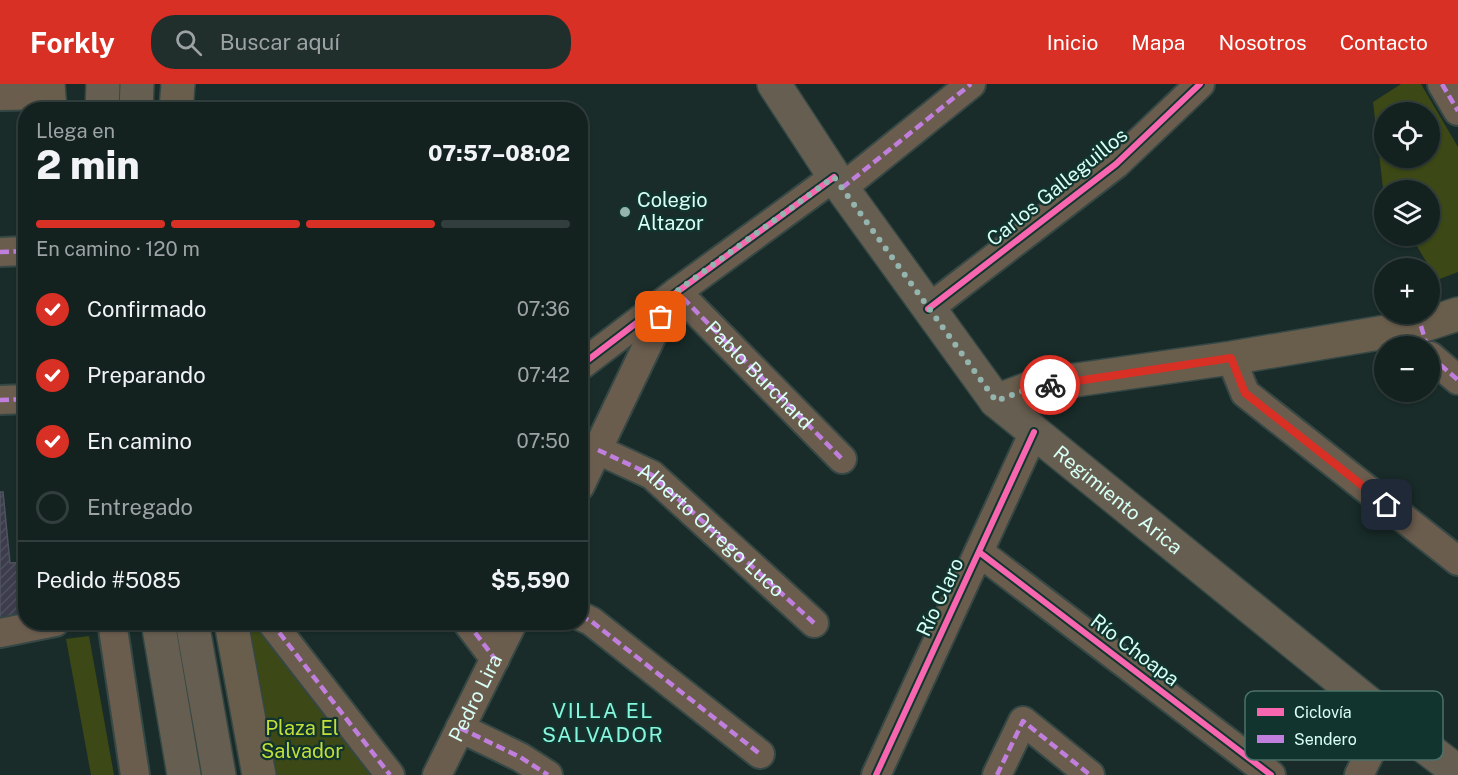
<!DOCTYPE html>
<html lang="es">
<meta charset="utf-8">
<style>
body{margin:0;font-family:"Public Sans",sans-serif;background:#202e2c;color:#f1f3f6;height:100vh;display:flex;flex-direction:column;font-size:22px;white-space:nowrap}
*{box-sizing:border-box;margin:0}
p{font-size:20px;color:#9da3a4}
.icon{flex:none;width:33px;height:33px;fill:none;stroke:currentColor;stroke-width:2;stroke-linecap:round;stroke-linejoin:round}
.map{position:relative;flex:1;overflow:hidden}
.drawer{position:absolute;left:18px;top:18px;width:570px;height:528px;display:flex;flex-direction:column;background:#13211f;border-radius:24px;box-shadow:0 2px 4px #0004,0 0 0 2px #323e3d}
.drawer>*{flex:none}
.fabs{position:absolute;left:1374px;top:18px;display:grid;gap:12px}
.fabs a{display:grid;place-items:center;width:66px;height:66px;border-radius:50%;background:#13211f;box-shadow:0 2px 4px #0004,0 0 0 2px #323e3d;font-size:30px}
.pin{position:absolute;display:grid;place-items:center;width:51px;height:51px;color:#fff;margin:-26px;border-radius:12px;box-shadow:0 3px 9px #0006}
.courier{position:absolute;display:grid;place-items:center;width:60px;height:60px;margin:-30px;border:4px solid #d93025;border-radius:50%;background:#fff;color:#222;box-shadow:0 2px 8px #0007}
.headline em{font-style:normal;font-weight:800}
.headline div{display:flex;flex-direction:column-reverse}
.headline{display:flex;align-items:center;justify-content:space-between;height:102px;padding:0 18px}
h1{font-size:39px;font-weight:800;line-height:45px}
.bar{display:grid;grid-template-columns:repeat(4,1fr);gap:9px 6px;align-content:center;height:72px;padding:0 18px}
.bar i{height:8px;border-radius:4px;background:#323e3d}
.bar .selected{background:#d93025}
.bar p{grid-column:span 4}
.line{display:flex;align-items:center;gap:15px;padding:0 18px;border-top:2px solid #323e3d}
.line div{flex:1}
ol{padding:0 18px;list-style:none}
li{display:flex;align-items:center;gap:18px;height:66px}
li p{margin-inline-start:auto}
li .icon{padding:6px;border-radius:50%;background:#d93025;color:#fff;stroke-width:4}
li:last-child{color:#9da3a4}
li i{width:33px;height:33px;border:3px solid #323e3d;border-radius:50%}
header{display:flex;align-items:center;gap:36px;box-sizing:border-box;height:84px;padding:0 30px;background:#d93025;color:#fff}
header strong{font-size:28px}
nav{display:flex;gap:33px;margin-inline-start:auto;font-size:21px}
.search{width:420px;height:54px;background:#202e2c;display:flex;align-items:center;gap:15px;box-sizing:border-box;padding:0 21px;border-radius:24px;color:#9da3a4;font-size:22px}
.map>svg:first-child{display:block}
</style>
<header>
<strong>Forkly</strong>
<div class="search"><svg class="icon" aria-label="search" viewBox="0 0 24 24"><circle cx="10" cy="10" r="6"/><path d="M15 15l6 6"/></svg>Buscar aquí</div>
<nav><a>Inicio</a><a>Mapa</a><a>Nosotros</a><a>Contacto</a></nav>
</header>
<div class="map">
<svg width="1458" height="691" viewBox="0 0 1458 691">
<defs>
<pattern id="building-hatch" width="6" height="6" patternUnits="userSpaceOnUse" patternTransform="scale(1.5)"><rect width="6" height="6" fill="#3c3c4d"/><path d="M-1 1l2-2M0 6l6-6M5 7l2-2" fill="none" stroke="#4e505e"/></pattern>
</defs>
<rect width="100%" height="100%" fill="#192c29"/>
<path fill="#3c4815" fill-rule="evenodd" d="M1401,0H1421L1458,63V188L1437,196L1411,152H1430V106L1384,107L1383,104L1373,18ZM1384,28H1430V74H1384Z
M247,539H253L372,691H274Z
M89,552L114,691H91L66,555Z"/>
<path fill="url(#building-hatch)" stroke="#4f535f" stroke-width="1.5" d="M0,408H3L10,479L26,478V534L0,539Z"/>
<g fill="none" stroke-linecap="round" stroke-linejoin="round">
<g stroke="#354845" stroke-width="32">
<g id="street">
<path d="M1442,0L1458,27"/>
<path d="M0,12L49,11"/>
<path d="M842,104L971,0"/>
<path d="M0,168L26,167"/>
<path id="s1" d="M677,208L842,375"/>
<path d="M928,225L1116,80L1200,0"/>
<path d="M1430,272L1458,296"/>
<path d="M1231,274L1245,309L1458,477"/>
<path d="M580,282L677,208L834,93"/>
<path d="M0,316L26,315"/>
<path id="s2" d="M598,366L652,391L814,539"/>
<path d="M580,402L668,218"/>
<path d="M979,468L1271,691"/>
<path d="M580,532L591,537L760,670"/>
<path d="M112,538L135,691"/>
<path d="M271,538L390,691"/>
<path d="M467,538L495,575"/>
<path d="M0,549L55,538"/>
<path d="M460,644L520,673L548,691"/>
<path id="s3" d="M437,691L513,538"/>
<path d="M876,691L1034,348"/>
<path d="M997,691L1023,637L1090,691"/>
<path d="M1359,691L1387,634"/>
</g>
</g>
<g stroke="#354845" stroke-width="36">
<path id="secondary" d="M48,0L50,26
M176,26L178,0
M996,317L1028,305L1076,296L1231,274L1421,242L1458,230
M231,538L259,691"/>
</g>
<g stroke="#354845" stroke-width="36">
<g id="primary">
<path id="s4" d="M774,0L842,104L996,317L1387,634L1458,688"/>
<path d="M102,26L103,0"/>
<path d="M136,26L137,0"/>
<path d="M158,538L184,691"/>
<path d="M192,538L219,691"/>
</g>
</g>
<use href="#street" stroke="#6b5d4e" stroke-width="28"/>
<use href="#secondary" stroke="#695d4c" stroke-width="33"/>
<use href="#primary" stroke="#665e50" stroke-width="33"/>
<path stroke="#c07fdc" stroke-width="4.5" stroke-dasharray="9 4.5" stroke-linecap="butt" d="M1442,0L1458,27
M842,104L971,0
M0,168L26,167
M673,211L677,208L842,375
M1421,242L1427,262
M1430,272L1458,296
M0,316L26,315
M598,366L652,391L814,539
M580,532L591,537L760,670
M271,538L390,691
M467,538L495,575
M460,644L520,673L548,691
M997,691L1023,637L1090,691"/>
<g stroke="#11342e" stroke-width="10">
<path id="cycleway" d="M928,225L1116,80L1200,0
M580,282L677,208L834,93
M979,468L1271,691
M876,691L1034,348"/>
</g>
<use href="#cycleway" stroke="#f766af" stroke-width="6"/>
</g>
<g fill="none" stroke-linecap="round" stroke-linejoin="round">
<path stroke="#94b5ae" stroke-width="6" stroke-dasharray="0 10.8" d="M661,233L670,214L677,207L834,93L996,317L1028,305L1050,301"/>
<path stroke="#d93025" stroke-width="8" d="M1050,301L1231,274L1245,309L1387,421"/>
</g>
<circle fill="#94b5ae" stroke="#11342e" stroke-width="2" cx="625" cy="128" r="6"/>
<g text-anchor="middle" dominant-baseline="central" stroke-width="4.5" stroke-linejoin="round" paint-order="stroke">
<g font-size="20" fill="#d7fff5" stroke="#11342e">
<text transform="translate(1057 103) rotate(-39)">Carlos Galleguillos</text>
<text stroke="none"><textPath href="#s1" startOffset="117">Pablo Burchard</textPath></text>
<text stroke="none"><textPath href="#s4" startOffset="544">Regimiento Arica</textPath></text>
<text stroke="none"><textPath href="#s2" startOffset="140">Alberto Orrego Luco</textPath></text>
<text transform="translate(940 513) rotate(-65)">Río Claro</text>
<text transform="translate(1135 566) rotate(37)">Río Choapa</text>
<text stroke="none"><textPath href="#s3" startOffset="86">Pedro Lira</textPath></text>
</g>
<g font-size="20" fill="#d7fff5" stroke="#11342e" text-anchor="start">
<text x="637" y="116">Colegio<tspan x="637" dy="23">Altazor</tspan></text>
</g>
<g font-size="20" fill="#c2df37" stroke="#11342e">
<text x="302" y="644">Plaza El<tspan x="302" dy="23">Salvador</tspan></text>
</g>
<g font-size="21" letter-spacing="1.5" fill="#88f5df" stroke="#11342e">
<text x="603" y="626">VILLA EL<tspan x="603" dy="24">SALVADOR</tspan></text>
</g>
</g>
<rect x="1245" y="607" width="198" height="69" rx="9" fill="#11342e" stroke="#4c716a" stroke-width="1.5"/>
<rect x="1257" y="624" width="27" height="8" fill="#f766af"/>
<rect x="1257" y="651" width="27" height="8" fill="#c07fdc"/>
<g font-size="16" fill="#d7fff5">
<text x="1294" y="634">Ciclovía</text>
<text x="1294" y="661">Sendero</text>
</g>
</svg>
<div class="fabs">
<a><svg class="icon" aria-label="locate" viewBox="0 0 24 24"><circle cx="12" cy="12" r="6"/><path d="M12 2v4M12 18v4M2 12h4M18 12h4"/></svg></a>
<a><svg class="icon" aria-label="layers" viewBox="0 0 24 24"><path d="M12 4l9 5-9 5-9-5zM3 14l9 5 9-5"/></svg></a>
<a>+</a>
<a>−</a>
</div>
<div class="pin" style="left:661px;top:233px;background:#ea580c"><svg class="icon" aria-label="bag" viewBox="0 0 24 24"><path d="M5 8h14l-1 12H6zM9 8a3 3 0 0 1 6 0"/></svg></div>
<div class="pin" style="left:1387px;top:421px;background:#1f2937"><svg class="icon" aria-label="home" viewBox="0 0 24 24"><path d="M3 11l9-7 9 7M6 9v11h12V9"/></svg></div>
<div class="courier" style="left:1050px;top:301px"><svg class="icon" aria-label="bike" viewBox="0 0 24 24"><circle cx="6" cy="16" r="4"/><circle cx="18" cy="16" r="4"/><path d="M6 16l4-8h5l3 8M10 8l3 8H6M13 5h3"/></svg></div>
<section class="drawer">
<div class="headline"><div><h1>2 min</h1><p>Llega en</p></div><em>07:57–08:02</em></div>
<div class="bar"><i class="selected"></i><i class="selected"></i><i class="selected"></i><i></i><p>En camino · 120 m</p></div>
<ol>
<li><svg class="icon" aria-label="check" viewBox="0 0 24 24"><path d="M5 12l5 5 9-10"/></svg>Confirmado<p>07:36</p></li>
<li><svg class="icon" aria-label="check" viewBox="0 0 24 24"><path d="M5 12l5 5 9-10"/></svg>Preparando<p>07:42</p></li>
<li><svg class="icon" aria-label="check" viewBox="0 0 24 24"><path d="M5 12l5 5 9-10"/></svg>En camino<p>07:50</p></li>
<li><i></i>Entregado</li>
</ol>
<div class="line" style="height:78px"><div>Pedido #5085</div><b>$5,590</b></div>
</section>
</div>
